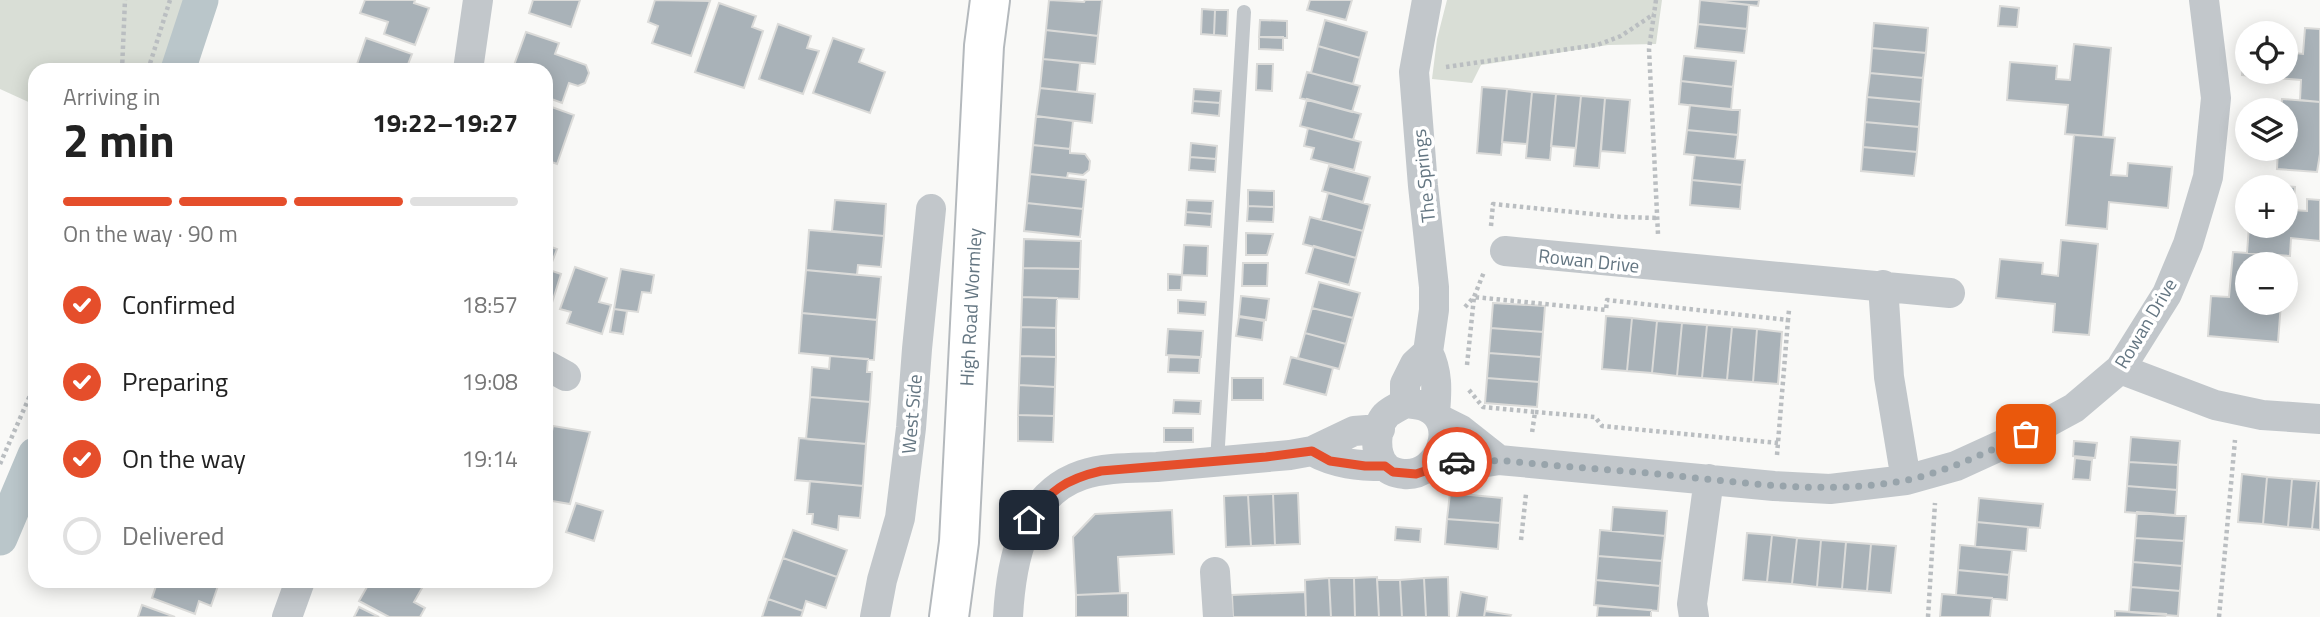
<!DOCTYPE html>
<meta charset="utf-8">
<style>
body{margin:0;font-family:"Titillium Web",sans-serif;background:#f6f6f6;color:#222;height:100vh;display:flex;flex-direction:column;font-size:26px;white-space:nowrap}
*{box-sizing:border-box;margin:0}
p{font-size:23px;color:#767676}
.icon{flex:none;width:38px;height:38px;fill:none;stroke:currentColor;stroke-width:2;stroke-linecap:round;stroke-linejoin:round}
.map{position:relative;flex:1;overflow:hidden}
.sheet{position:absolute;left:28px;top:63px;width:525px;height:525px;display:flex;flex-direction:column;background:#fff;border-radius:21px;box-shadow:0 4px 18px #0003}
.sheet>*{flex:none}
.fabs{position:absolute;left:2235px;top:21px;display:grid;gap:14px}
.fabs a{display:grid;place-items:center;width:63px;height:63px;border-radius:50%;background:#fff;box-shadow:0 4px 18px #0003;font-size:35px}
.pin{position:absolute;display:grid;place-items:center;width:60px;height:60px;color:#fff;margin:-30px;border-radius:14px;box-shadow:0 4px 10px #0006}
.courier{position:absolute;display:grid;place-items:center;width:70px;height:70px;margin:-35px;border:5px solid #e54e2b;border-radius:50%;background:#fff;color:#222;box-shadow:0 2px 9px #0007}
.summary em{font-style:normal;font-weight:700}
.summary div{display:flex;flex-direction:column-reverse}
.summary{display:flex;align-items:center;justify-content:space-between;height:119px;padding:0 35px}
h1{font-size:46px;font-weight:700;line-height:52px}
.bar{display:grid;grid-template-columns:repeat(4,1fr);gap:10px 7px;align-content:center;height:84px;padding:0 35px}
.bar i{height:9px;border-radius:5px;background:#e0e0e0}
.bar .selected{background:#e54e2b}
.bar p{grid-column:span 4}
ol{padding:0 35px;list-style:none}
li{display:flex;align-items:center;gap:21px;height:77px}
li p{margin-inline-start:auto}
li .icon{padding:7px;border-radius:50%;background:#e54e2b;color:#fff;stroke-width:4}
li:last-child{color:#767676}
li i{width:38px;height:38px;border:4px solid #e0e0e0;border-radius:50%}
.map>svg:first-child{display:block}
</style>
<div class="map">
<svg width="2320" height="617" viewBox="0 0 2320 617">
<rect width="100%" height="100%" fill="#f9f9f7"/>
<path fill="#d9ded6" d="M0,0H191L168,70H35V105L0,89Z
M1447,0H1662L1656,44L1608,45L1481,65L1472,83L1432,79L1437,39Z"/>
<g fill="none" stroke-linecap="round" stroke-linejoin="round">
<path stroke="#bac6ca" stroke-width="35" d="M178,70L201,0
M0,538L35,455"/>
</g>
<path fill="#a9b2b8" stroke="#dbdbd9" stroke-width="2" d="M365,0H415L414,3L429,8L415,45L384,34L388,22L360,13Z
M533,0H580L571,27L529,13Z
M655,0L710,1L691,56L652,43L658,26L648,22Z
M1049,0L1084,2L1085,0H1102L1098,36L1046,30Z
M1310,0H1352L1346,20L1307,10Z
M1700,0L1749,5L1747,29L1698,24Z
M1709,0H1759L1758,6Z
M719,3L756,16L752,27L763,31L744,88L695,72Z
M2000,6L2019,8L2017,27L1998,26Z
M1202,9L1215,10L1214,35L1201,34Z
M1215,10H1228L1227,36L1214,35Z
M1260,20L1287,21V38L1259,37Z
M1325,20L1367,32L1360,58L1318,46Z
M1874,23L1928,28L1926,53L1872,48Z
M778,24L811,36L807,48L819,51L803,94L759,79Z
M1698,24L1747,29L1744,53L1695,48Z
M2305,28L2320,29V102L2300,100L2301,80L2242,75L2245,36H2247V72H2286V52L2303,54Z
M1046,30L1098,36L1095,64L1043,59Z
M526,32L559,43L555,54L586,65L589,73L585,83L578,86L569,83L562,103L546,97V70L513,68Z
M1259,37H1283V50L1259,49Z
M366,38L412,54L407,67L415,70H355Z
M833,38L864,49L859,62L885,72L870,113L813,93Z
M2074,44L2111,48L2103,137L2065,134L2068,105L2007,100L2010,62L2057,66L2056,79L2070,80Z
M1318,46L1360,58L1353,84L1311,73Z
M1872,48L1926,53L1923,78L1870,73Z
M1684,56L1736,61L1733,87L1681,81Z
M1043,59L1080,63L1077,92L1040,88Z
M1257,64H1273L1272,91L1256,90Z
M1307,72L1360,86L1352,112L1300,98Z
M1870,73L1923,78L1921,102L1867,97Z
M1681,81L1733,87L1731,110L1679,104Z
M1482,87L1507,89L1501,155L1477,153Z
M1040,88L1095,94L1092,123L1036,116Z
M1194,89L1221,91L1220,103L1193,101Z
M1507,89L1532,92L1527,144L1502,142Z
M1532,92L1556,94L1550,160L1526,158Z
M1556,94L1581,96L1576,148L1551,146Z
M1581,96L1605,98L1599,168L1574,166Z
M1867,97L1921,102L1919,127L1865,122Z
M1605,98L1630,100L1625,153L1601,151Z
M1307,99L1361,114L1353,140L1300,126Z
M2282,99L2320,102V154L2317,172L2277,169L2278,149H2286V110H2281Z
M1193,101L1220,103L1219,116L1192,113Z
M546,105L574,115L557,164L546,160Z
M1690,105L1740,110L1738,135L1687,130Z
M1036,116L1073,121L1070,149L1033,145Z
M1865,122L1919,127L1917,152L1863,147Z
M1308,128L1361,142L1354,170L1311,159L1314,148L1304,146Z
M1687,130L1738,135L1735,159L1684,154Z
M2074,135L2115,138L2111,175L2127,176L2128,163L2172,167L2168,208L2109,202L2107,229L2066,225Z
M1191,143L1217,146L1216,159L1190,157Z
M1033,145L1070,149V153L1085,154L1090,161L1089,170L1083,175L1068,173L1067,178L1030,174Z
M1863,147L1917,152L1914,176L1861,171Z
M1695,155L1745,160L1742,185L1692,180Z
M1190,157L1216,159L1215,172L1189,170Z
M1329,166L1370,177L1363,202L1322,191Z
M1030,174L1086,180L1083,209L1027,203Z
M1692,180L1742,185L1740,209L1690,205Z
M2252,183L2295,187L2293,210L2307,211V199L2320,200V241L2291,238L2290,256L2247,253L2249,226H2286V187H2252Z
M1248,190L1274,191V207L1248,206Z
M1328,193L1370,205L1363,231L1321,220Z
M835,200L886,204L884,236L832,231Z
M1187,200L1213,201L1212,214L1186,212Z
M1027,203L1083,209L1080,237L1024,231Z
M1248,206L1274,207L1273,222L1247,221Z
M1186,212L1212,214L1211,227L1185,225Z
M1310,217L1363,231L1356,258L1303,244Z
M809,230L884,236L881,267L858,265L857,275L806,270Z
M1246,233L1273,234L1267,255H1246Z
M1024,239L1081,241L1080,269L1023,268Z
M2061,240L2098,244L2089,335L2053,332L2055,304L1996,298L2000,259L2043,263L2042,274L2058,276Z
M546,245L557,249L549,270L561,274L551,306L546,304Z
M1184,245L1208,246L1207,276L1182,275Z
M1314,246L1356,258L1349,285L1306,273Z
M2233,252L2276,255V264H2247V303H2281L2278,342L2208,336L2211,296L2229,297Z
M1243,263H1268L1267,286H1242Z
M575,267L607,278L599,302L611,305L602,334L567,323L571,312L560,309Z
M1023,268L1080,269L1079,299L1022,297Z
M621,269L654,275L651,293L642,292L638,312L614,309Z
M806,270L881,277L877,320L802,313Z
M1168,274L1182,275L1181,290H1168Z
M1319,282L1360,293L1353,318L1312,308Z
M1241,296L1269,299L1266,320L1239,316Z
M1022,297L1057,298L1056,328L1021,327Z
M1178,300L1206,302L1205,315L1178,313Z
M1493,303L1545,306L1543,332L1491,328Z
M1312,308L1353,318L1346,344L1305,333Z
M614,309L627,311L623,334L610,332Z
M802,313L877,320L874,360L799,353Z
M1606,316L1632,318L1627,371L1602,369Z
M1239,317L1264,321L1262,340L1236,336Z
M1632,318L1657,321L1652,373L1627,371Z
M1657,321L1682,323L1677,376L1652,373Z
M1682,323L1707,325L1702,378L1677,376Z
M1707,325L1732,327L1727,380L1702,378Z
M1021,327L1056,328V357L1020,356Z
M1732,327L1757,329L1753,382L1727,380Z
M1491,328L1543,332L1541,357L1489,353Z
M1168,329L1203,331L1201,357L1166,355Z
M1757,329L1782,332L1778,384L1753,382Z
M1305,333L1346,344L1339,369L1298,358Z
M1489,353L1541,357L1539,382L1487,378Z
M830,356L868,359L867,372H872L870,402L810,397L812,367L829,369Z
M1020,356L1056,357L1055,387L1019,385Z
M1169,357L1200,358L1199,373L1168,372Z
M1291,357L1333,368L1326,395L1284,384Z
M1232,378H1263V400H1232Z
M1487,378L1539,382L1537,407L1485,403Z
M1019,385L1055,387L1054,416L1018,415Z
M810,397L870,402L866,444L806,439Z
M1174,400L1201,401L1200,414L1173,413Z
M1018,415L1054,416L1053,442L1018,441Z
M553,426L590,432L570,504L546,500V440L550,441Z
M1164,428H1193V442H1164Z
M2131,437L2180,441L2178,465L2129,462Z
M799,438L866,444L863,486L795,480Z
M2074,441L2097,443L2095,458L2073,456Z
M2075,458L2092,460L2090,480L2073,479Z
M2129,462L2178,465L2177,490L2127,486Z
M2242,474L2267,477L2263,524L2238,522Z
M2267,477L2292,479L2288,527L2263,524Z
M2292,479L2317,481L2312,529L2288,527Z
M810,481L863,486L860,518L839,516L838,530L812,524L813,514H807Z
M2317,481H2320V530L2312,529Z
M2127,486L2177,490L2175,516L2125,512Z
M1298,493L1300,544L1275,545L1273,494Z
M1450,493L1502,498L1500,523L1447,519Z
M1273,494L1275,545L1251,546L1248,495Z
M1248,495L1251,546L1226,547L1224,496Z
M1979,498L2043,504L2040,528L1977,522Z
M576,503L603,511L594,541L566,532Z
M1613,507L1667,511L1665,536L1611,531Z
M1172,510L1174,554L1118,557L1120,593L1076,595L1073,537L1095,514Z
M2137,512L2186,516L2184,541L2135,538Z
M1447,519L1500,523L1498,549L1445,544Z
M1977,522L2028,527L2026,551L1975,547Z
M1396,527L1421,529L1420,542L1395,540Z
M793,530L847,550L837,577L783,558Z
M1600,530L1665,536L1662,561L1598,556Z
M1747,533L1772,535L1767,582L1743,580Z
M1772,535L1797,538L1792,584L1767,582Z
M1797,538L1821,540L1817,587L1792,584Z
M2135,538L2184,541L2182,566L2133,562Z
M1821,540L1846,542L1842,589L1817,587Z
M1846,542L1871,544L1867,591L1842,589Z
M1871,544L1896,546L1891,593L1867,591Z
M1960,545L2012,550L2009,575L1958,570Z
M1598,556L1662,561L1660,586L1596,580Z
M783,558L837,577L826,608L806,601L803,611L768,599Z
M2133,562L2182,566L2180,591L2131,587Z
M1958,570L2009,575L2007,600L1956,595Z
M1377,577L1379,617H1355L1354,578Z
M1448,577L1449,617H1426L1424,578Z
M1329,578H1354L1355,617H1331Z
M1329,578L1331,617H1306L1305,580Z
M1424,578L1426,617H1402L1400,580Z
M1377,580H1400L1402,617H1379Z
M1596,580L1660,586L1658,611L1594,605Z
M147,581H212L219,583L211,606L199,601L195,614L152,598L156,586L146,583Z
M360,581H426L414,602L425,608L420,617H389L359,601L367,587L359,583Z
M2131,587L2180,591L2178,616L2129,612Z
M1305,592L1306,617H1233L1232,595Z
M1461,592L1487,597L1484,617H1457Z
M1128,593V617H1076V595Z
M1942,594L1992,598L1990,617H1940Z
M768,599L803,611L801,617H762Z
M142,605L175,617H138Z
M1598,606L1651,610V617H1597Z
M359,607L379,617H354Z
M1485,611L1511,615L1510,617H1484Z
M2115,611L2166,614L2165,617H2115Z"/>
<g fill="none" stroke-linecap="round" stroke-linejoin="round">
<g stroke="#b4b9bd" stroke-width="42">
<path id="primary" d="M949,617L959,542L984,46L990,0"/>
</g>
<path stroke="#babec1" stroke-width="4.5" stroke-dasharray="3.5 3.5" stroke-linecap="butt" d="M1656,0L1649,49L1658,234
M1446,67L1597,45L1621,36L1654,14
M122,70L125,0
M148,70L170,0
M1491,226L1493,204L1622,217L1658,218
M1465,307L1474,297L1484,272
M1467,365L1474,297L1606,310L1607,300L1788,320L1789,310
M1469,390L1483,407L1535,412L1532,433
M1535,412L1595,417L1602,426L1778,443
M1777,455L1788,320
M0,464L35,384
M1521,540L1526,494
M1928,617L1935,503
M2219,617L2235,440"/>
<path stroke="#c2c7cb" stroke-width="14" d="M1217,462L1244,12"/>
<path stroke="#c2c7cb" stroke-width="30" d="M468,70L478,0
M1505,251L1950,293
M1883,285L1889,377L1906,480
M1428,352C1438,372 1437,390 1435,413
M546,365L566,376
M2120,369L2215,405L2262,415L2320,419
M1405,403V384L1415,364L1428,352L1434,310V287L1423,186L1414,72L1427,0
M1405,403C1412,404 1419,404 1426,407C1460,422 1440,477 1404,474C1397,473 1390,472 1385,466C1374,454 1375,427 1386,415C1391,410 1399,407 1405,403Z
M1441,420L1461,430L1499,460
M1312,451C1335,464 1359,466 1385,466
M1435,460L1481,463L1499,460L1774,486L1830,489L1906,480L1956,466L2026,434L2074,408L2120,369L2167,294L2188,244L2208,177L2216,98L2204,0
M1215,572L1218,617
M287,617L300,581
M875,617L882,580L900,518L911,428L917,349L931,209
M1008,617C1011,562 1023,495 1082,475C1106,467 1132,468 1157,467C1201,463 1246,459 1290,455L1312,451L1354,431L1380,429
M1694,617L1692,604L1709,479"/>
<use href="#primary" stroke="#fff" stroke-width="38"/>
</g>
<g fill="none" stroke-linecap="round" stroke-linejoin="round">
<path stroke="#98a4ab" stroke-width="7" stroke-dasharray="0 12.6" d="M1457,462L1481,463L1499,460C1552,466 1605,469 1658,474C1741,482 1824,496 1907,480C1949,471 1987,452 2026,434"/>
<path stroke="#e54e2b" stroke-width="9" d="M1029,520C1049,491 1066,479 1101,471L1266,457L1312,451L1330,461L1365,466H1385L1393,472L1416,474L1425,471L1435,460L1457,462"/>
</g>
<g text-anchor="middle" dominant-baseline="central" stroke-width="7" stroke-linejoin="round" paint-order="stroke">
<g font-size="19" fill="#647682" stroke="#fff">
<text transform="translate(1423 176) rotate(-96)">The Springs</text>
<text transform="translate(1589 260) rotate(6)">Rowan Drive</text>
<text transform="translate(970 307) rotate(-87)">High Road Wormley</text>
<text transform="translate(2145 323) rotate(-59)">Rowan Drive</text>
<text transform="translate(911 414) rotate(-85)">West Side</text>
</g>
</g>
</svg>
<div class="fabs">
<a><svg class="icon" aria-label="locate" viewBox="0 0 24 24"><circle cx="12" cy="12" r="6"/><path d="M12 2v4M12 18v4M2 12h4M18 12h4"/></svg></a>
<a><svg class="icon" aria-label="layers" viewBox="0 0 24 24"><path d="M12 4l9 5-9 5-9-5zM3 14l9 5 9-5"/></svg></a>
<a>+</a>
<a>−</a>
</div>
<div class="pin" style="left:2026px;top:434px;background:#ea580c"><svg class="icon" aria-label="bag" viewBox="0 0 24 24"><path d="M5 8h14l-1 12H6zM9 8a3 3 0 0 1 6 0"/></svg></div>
<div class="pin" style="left:1029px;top:520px;background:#1f2937"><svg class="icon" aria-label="home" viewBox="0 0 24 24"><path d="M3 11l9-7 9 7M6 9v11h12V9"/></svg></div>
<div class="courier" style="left:1457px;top:462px"><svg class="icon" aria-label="car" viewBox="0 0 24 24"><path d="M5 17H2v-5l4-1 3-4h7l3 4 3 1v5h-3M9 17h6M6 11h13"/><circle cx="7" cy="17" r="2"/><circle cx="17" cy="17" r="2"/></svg></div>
<section class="sheet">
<div class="summary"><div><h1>2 min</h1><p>Arriving in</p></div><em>19:22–19:27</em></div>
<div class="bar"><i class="selected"></i><i class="selected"></i><i class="selected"></i><i></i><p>On the way · 90 m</p></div>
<ol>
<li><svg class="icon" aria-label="check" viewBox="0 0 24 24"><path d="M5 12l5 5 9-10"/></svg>Confirmed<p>18:57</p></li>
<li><svg class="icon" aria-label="check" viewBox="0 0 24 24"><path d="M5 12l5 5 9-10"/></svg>Preparing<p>19:08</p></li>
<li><svg class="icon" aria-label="check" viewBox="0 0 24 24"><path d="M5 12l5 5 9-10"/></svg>On the way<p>19:14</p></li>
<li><i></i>Delivered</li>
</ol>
</section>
</div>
